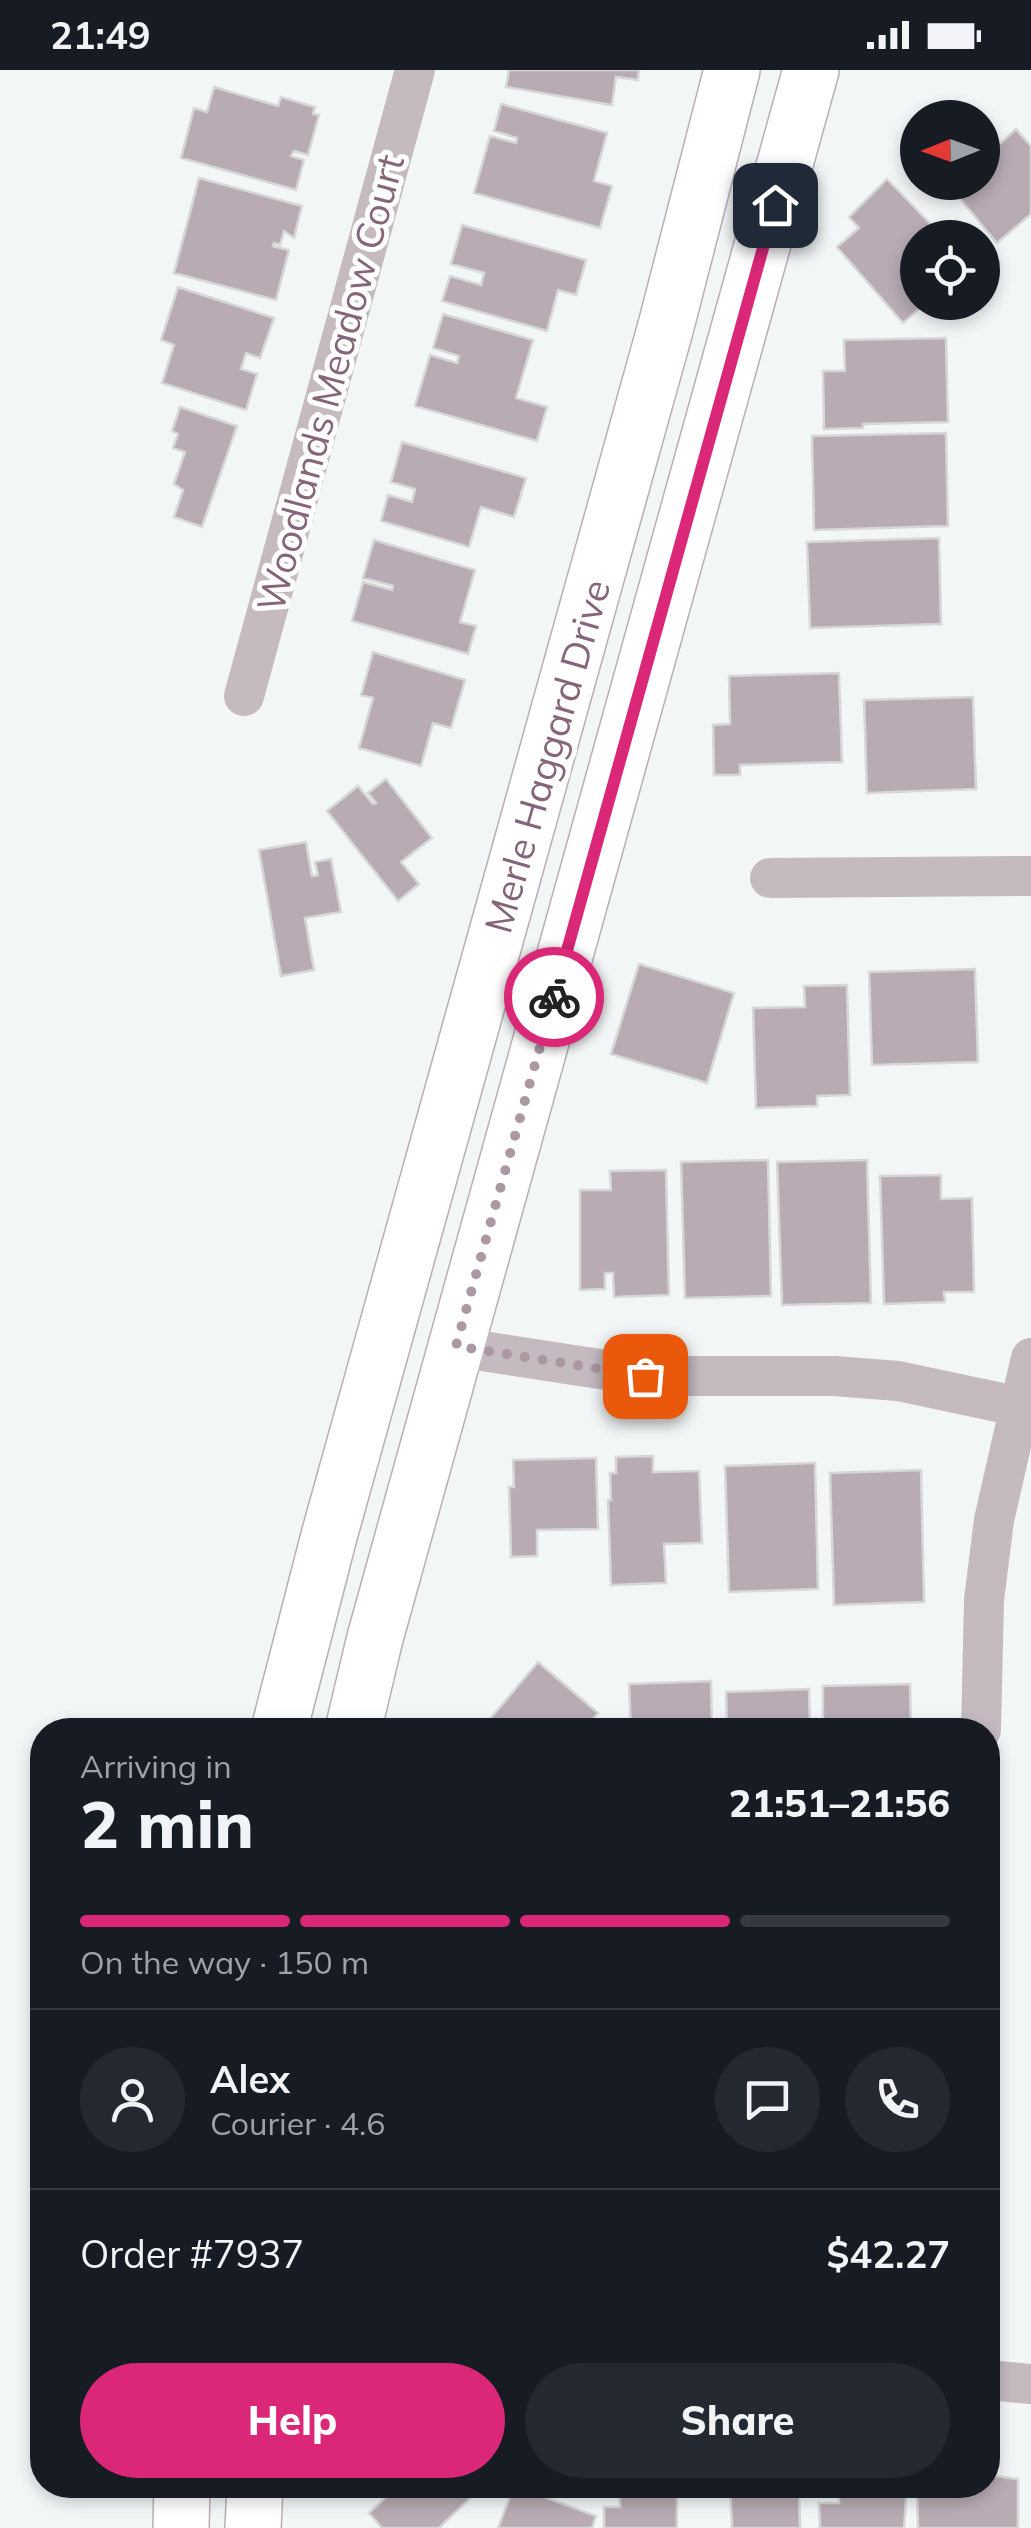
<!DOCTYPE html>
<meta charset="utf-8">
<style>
body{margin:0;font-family:Mulish,sans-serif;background:#242831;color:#f1f3f6;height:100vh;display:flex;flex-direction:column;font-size:38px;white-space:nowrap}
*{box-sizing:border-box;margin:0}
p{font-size:32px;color:#9ea1a6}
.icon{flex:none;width:55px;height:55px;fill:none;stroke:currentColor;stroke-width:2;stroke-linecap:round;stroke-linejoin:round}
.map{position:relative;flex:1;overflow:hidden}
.side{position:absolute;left:30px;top:1648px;width:970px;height:780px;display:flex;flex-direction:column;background:#171b24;border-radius:40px;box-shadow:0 5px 15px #0003}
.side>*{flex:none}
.needle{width:65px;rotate:269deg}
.buttons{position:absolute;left:900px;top:30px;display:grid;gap:20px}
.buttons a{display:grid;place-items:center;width:100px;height:100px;border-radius:50%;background:#171b24;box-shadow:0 5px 15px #0003;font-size:50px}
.pin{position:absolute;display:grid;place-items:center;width:85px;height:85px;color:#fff;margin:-42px;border-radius:20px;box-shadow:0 5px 15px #0006}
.courier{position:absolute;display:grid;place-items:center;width:100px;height:100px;margin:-50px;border:8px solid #db2777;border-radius:50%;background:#fff;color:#222;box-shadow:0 2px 12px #0007}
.head em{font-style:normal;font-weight:800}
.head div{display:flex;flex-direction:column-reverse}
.head{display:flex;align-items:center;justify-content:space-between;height:170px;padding:0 50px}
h1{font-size:65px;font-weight:800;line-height:75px}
.bar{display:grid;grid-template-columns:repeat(4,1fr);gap:15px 10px;align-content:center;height:120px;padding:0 50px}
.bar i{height:12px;border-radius:8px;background:#363941}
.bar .active{background:#db2777}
.bar p{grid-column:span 4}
.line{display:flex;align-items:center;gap:25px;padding:0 50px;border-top:2px solid #363941}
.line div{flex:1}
.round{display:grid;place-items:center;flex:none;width:105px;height:105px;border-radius:52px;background:#242831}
.action{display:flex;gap:20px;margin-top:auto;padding:20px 50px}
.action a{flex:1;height:115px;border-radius:60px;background:#db2777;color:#fff;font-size:40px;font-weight:800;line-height:115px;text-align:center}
.action a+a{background:#242831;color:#f1f3f6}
.status{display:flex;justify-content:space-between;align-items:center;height:70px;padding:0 50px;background:#171b24;direction:ltr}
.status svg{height:28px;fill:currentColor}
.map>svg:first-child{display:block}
</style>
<div class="status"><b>21:49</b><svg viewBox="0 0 49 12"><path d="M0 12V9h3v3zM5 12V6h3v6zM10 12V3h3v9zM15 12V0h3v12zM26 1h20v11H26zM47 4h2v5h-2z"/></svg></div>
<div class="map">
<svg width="1031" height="2458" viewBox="0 0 1031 2458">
<rect width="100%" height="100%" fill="#f3f6f6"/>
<path fill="#b8abb3" stroke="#d6d8d8" stroke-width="2.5" d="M509,0H639L638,10L616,7L612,35L506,17Z
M214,17L278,36L281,27L315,37L313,44L319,45L308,85L294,81L291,86L304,90L296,120L181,88L194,38L207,42Z
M501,34L607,63L594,111L612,116L600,158L474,123L490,66L516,73L517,68L494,61Z
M1016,59L1031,76V144L997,173L946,112H982V67L993,80Z
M199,108L302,136L294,168L284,161L280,175L274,173L273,176L289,180L276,230L174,203Z
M887,109L944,168H918V232H927L903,253L837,177L859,158L849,147Z
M462,155L586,190L576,225L558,220L547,261L442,231L450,206L481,215L484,203L451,194Z
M178,217L274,248L260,288L246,283L241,299L257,304L246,340L162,313L174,275L161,270Z
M443,244L533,270L516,328L547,337L537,371L415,336L430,285L457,293L459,286L433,278Z
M946,268L948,352L863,354V358L824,359L823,301H845L844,270Z
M180,337L237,356L202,457L174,447L183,420L174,414L185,382L173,378L178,364L172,361Z
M946,363L948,456L814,460L812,366Z
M402,372L526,408L514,447L481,437L469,477L381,451L388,425L412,432L415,419L391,412Z
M939,468L941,554L810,558L807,472Z
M374,470L475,500L460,552L476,556L468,584L352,551L363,512L392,520L393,516L363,508Z
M373,582L465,610L451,658L433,653L421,696L359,678L373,628L361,625Z
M839,603L842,692L740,695V705H714L713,655L730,654L729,606Z
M973,627L976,719L867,723L864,630Z
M386,709L432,768L401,792L419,814L398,831L327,741L358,716L373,734L376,733L368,723Z
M306,772L312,806L318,805L315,792L331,789L341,842L305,848L314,900L281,906L259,780Z
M639,894L734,923L707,1013L611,984Z
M975,899L978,992L872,995L869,902Z
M847,915L850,1025L817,1026V1036L756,1038L753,938L805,937L804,916Z
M768,1090L771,1226L685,1228L681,1092Z
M867,1090L871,1233L782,1235L777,1092Z
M666,1100L669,1225L614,1227L613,1203H605V1219L580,1220V1120H611L610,1101Z
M941,1105V1129L972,1128L974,1222H944L945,1232L884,1234L880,1106Z
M653,1386V1402L699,1401L702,1473L664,1474L666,1513L611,1515L608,1430H611L610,1403H616V1387Z
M596,1388L598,1459L537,1460V1486L511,1487L509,1417H514L513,1390Z
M815,1393L818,1519L729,1522L725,1396Z
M921,1400L924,1532L834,1535L830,1403Z
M538,1592L598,1643L583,1660H490L485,1655Z
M711,1611L712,1660H631L629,1614Z
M910,1614L911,1660H823V1616Z
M809,1619L810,1660H727L726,1622Z
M988,2405L1018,2409V2458H918L917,2415H988Z
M373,2415H484L439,2458H382L369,2443L385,2428Z
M730,2415H799L800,2458H732Z
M871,2415H907L904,2458H820L819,2433H839V2426H852V2422H871Z
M514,2416L596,2446L592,2458H498Z
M619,2417H677V2458H604V2437H620Z"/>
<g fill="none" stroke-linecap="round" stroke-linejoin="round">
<g stroke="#b9aeb4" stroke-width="58">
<path id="primary" d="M279,1660L329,1466L666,256L732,0
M353,1660L375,1568L811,0
M181,2458L182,2415
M253,2458L255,2415"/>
</g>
<path stroke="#c4bac0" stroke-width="40" d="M244,626L415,0
M770,808L1031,806
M456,1277L645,1306H834L898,1311L1021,1337
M981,1660L984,1530L994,1450L1031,1288
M988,2310L1031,2314"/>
<use href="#primary" stroke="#fff" stroke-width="55"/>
</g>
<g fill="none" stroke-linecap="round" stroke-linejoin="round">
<path stroke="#ac98a3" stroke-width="10" stroke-dasharray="0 18" d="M554,927L456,1276L645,1306"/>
<path stroke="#db2777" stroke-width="12" d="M554,927L775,135"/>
</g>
<g text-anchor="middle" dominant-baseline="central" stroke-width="10" stroke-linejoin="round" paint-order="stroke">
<g font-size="38" fill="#856577" stroke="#fff">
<text transform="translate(330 313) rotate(-75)">Woodlands Meadow Court</text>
<text transform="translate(547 686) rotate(-74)">Merle Haggard Drive</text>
</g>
</g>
</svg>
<div class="buttons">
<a><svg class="needle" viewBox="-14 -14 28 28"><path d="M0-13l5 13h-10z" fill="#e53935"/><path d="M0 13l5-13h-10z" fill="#9ea1a6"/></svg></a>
<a><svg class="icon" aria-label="locate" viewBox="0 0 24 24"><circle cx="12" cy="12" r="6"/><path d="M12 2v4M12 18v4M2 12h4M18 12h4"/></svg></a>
</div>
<div class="pin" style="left:645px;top:1306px;background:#ea580c"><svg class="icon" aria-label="bag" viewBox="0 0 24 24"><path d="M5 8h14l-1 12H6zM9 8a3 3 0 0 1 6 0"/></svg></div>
<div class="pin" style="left:775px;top:135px;background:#1f2937"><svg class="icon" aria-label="home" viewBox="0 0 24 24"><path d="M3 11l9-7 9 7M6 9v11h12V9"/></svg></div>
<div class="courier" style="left:554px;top:927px"><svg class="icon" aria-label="bike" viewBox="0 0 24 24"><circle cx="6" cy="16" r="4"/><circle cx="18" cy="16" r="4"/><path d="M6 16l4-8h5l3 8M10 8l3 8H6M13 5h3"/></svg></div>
<section class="side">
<div class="head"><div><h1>2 min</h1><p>Arriving in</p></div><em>21:51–21:56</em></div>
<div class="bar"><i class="active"></i><i class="active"></i><i class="active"></i><i></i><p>On the way · 150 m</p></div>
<div class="line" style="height:180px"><a class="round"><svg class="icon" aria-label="person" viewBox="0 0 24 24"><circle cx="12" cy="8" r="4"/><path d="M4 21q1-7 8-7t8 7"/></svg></a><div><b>Alex</b><p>Courier · 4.6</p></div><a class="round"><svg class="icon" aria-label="chat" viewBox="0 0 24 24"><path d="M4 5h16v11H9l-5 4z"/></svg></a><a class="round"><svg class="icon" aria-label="phone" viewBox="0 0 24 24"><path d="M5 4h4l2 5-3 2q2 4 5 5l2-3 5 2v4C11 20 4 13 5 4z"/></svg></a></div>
<div class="line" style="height:130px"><div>Order #7937</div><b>$42.27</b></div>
<div class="action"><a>Help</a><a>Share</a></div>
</section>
</div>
